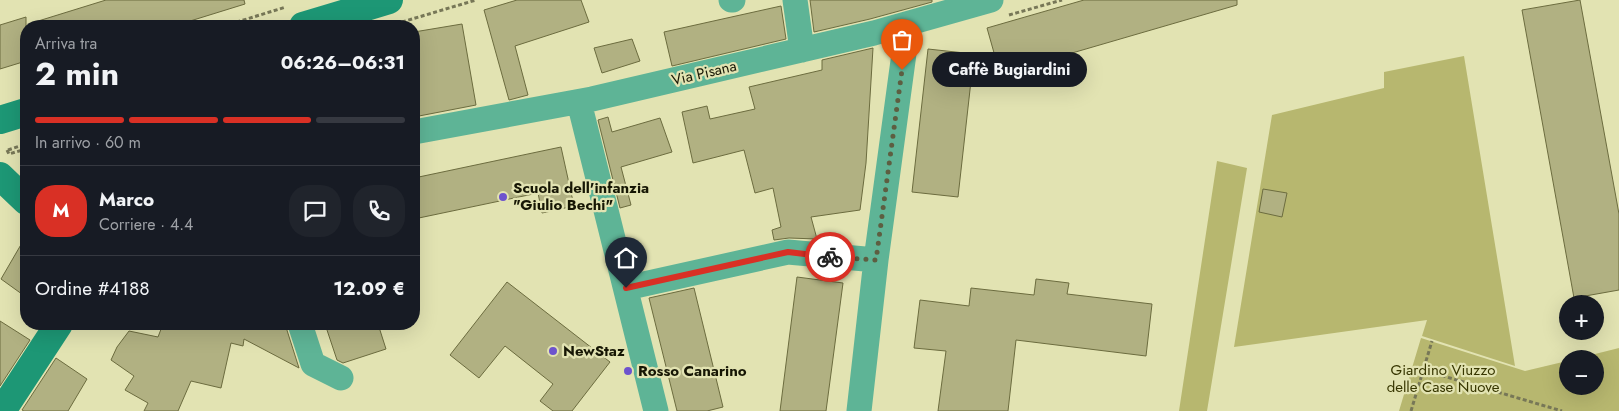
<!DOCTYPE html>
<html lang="it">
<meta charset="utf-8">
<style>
body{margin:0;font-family:Jost,sans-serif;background:#20242c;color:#f1f3f6;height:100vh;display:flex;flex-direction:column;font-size:19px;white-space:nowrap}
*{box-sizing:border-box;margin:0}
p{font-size:16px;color:#9ea1a6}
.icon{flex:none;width:28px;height:28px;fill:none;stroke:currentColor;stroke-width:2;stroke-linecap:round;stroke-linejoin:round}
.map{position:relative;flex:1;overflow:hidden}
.drawer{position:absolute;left:20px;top:20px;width:400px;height:310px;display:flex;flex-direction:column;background:#171b24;border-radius:20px;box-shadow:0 5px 20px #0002}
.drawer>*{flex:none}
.fabs{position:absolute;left:1559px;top:295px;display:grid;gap:10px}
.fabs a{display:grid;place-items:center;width:45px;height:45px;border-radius:50%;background:#171b24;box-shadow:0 5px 20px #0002;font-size:25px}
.pin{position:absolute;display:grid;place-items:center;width:42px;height:42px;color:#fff;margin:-51px -21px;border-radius:50% 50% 50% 0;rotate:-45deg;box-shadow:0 0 5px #0007}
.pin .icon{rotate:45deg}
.courier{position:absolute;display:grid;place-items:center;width:50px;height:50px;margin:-25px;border:4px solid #d93025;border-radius:50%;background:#fff;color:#222;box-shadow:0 1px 6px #0007}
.bubble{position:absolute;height:35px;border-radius:18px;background:#171b24;box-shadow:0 5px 20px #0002;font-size:16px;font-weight:700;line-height:35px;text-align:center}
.summary em{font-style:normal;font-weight:700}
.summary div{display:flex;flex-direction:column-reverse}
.summary{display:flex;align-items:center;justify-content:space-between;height:85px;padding:0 15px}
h1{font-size:32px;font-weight:700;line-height:38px}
.bar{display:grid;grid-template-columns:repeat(4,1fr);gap:8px 5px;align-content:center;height:60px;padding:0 15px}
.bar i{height:6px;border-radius:4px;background:#363941}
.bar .current{background:#d93025}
.bar p{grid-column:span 4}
.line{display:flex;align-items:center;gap:12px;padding:0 15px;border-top:1px solid #363941}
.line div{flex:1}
.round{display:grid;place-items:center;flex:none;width:52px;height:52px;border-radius:20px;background:#20242c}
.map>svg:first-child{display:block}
</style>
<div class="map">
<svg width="1619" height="411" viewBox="0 0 1619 411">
<rect width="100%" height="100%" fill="#e2e3b2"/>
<path fill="#b7b76f" d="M1464,56L1515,366L1422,336L1427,320L1234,347L1272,115L1384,88V72Z
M1217,161L1247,168L1207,411H1179Z
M1421,338L1525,371L1567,361L1568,386H1595V359H1575L1619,348V411H1399Z"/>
<path fill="#b1b182" stroke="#6c6c3f" d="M106,0H244L245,4L174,26H36L35,22Z
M517,0H581L589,22L515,46L528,95L509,100L484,10Z
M810,0H932V2L870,19L814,32Z
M1084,0H1237V5L1000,74L987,28Z
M1580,0L1619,214V290L1574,298L1522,10Z
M781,6L786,39L672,66L664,32Z
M26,17V61L0,69V25Z
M462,24L476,105L419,116L414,79V32Z
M632,39L640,61L602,73L594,48Z
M873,48L866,163L860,210L811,217L817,239L789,238L774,240L772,230L781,227L773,188L755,193L744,150L693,163L682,112L707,106L710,119L755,109L749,87L822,70V60Z
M928,49L974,54L958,197L912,192Z
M608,117L612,132L660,118L672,152L621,167L631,205L620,208L598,120Z
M561,147L574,206L542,213L538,193L414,219V178Z
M1263,189L1287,193L1282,217L1259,212Z
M26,236V297L1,279Z
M797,277L843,283L826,411H780Z
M1036,279L1069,283L1067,294L1152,304L1146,356L1016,340L1008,411H938L946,351L914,348L920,300L969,306L971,288L1034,295Z
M507,282L610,362L572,411H553L540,401L553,384L505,346L479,378L450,355Z
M694,288L723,407L707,411H677L649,298Z
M0,321L30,340L0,386Z
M163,324H285L299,368L244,339L243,346L231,343L221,388L191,381L178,411H144L148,403L125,390L134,376L111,360L117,347L129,331L158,337Z
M325,324H378L386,349L343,363L337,360Z
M56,358L87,379L68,411H24L22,410Z"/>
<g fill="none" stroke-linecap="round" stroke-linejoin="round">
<path stroke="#777757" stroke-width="3" stroke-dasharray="4 2.5" stroke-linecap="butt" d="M1009,15L1062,0
M402,22L476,0
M224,26L286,7
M7,150L9,154L26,149
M8,150L26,144
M1423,370L1562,411
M1411,411L1432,341"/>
<path stroke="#5eb496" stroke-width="25" d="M731,0H733
M795,0L802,50
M579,102L656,411
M414,132L592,99L874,33L991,0
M626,288L788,252L876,260
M300,324L313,364L341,378
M859,411L876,260L908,24"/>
<path stroke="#1d9775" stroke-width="28" d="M303,26L389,0
M0,120L26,112
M0,176L26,201
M2,411L59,324"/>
</g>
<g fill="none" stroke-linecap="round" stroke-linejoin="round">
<path stroke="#5d5e41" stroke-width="5" stroke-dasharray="0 9" d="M830,257L876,260L902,70"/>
<path stroke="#d93025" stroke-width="6" d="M626,288L788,252L830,257"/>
</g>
<g fill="#6d53cd" stroke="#e2e3b2" stroke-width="2">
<circle cx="503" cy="197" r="5"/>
<circle cx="553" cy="351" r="5"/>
<circle cx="628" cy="371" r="5"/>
</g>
<g text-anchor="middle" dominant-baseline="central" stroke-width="4.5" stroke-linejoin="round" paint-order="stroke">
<g font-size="15" fill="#161604" stroke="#e2e3b2">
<text transform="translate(704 73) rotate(-13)">Via Pisana</text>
</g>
<g font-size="15" font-weight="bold" fill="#161604" stroke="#e2e3b2" text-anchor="start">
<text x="513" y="188">Scuola dell'infanzia<tspan x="513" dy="17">"Giulio Bechi"</tspan></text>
<text x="563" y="351">NewStaz</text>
<text x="638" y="371">Rosso Canarino</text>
</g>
<g font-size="15" fill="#373600" stroke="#e2e3b2">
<text x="1443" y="370">Giardino Viuzzo<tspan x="1443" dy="17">delle Case Nuove</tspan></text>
</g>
</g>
</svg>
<div class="fabs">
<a>+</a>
<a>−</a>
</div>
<div class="pin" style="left:902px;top:70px;background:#ea580c"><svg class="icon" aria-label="bag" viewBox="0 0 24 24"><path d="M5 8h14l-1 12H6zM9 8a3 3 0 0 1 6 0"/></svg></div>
<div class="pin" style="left:626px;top:288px;background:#1f2937"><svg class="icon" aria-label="home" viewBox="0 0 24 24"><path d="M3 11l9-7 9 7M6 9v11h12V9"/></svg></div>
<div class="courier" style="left:830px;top:257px"><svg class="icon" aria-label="bike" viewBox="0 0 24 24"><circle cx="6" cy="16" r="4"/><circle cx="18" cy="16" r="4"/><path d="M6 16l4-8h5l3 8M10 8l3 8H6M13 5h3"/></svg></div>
<div class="bubble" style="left:932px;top:52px;width:155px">Caffè Bugiardini</div>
<section class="drawer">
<div class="summary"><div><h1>2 min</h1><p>Arriva tra</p></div><em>06:26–06:31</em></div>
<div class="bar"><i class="current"></i><i class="current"></i><i class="current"></i><i></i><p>In arrivo · 60 m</p></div>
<div class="line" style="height:90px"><b class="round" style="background:#d93025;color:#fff">M</b><div><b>Marco</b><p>Corriere · 4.4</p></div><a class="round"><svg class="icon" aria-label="chat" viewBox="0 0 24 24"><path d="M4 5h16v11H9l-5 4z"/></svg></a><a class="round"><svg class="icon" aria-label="phone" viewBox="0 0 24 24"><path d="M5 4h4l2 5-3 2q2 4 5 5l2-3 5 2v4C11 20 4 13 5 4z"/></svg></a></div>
<div class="line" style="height:65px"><div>Ordine #4188</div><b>12.09 €</b></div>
</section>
</div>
